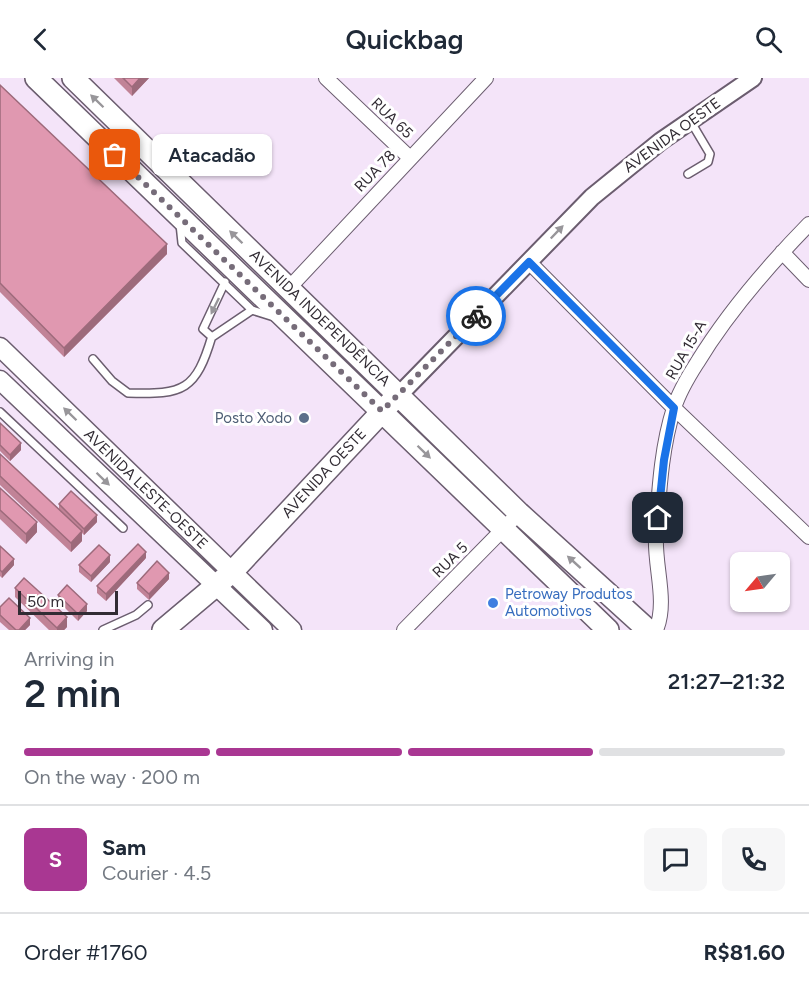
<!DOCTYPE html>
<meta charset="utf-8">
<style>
body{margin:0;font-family:Figtree,sans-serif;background:#f6f6f7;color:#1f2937;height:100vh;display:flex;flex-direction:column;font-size:22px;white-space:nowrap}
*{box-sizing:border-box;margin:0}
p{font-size:20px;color:#747a83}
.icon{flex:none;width:33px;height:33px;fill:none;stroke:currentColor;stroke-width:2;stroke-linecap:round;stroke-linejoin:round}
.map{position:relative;height:552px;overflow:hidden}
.drawer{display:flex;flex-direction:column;background:#fff;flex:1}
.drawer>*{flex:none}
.needle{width:39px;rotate:241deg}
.fabs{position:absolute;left:730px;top:474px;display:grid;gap:12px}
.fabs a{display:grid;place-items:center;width:60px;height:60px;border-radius:9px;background:#fff;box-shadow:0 2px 4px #0004;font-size:30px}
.scale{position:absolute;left:18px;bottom:15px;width:100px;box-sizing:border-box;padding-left:6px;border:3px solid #322c34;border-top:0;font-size:16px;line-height:21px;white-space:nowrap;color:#322c34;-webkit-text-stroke:4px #fff;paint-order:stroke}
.pin{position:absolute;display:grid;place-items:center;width:51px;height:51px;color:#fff;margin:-26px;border-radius:12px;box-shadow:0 3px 9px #0006}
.courier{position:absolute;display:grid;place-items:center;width:60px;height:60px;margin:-30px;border:4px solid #1a73e8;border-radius:50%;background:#fff;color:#222;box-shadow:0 2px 8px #0007}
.bubble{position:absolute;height:42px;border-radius:9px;background:#fff;box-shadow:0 2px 4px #0004;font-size:20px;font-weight:600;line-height:42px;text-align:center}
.overview em{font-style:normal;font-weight:600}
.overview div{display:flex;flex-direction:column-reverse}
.overview{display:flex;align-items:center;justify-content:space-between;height:102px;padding:0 24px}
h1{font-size:39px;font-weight:600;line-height:45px}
.bar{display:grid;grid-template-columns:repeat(4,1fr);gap:9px 6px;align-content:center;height:72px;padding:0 24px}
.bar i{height:8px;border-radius:4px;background:#e0e1e3}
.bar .current{background:#a93792}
.bar p{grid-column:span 4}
.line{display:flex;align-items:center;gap:15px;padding:0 24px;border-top:2px solid #e0e1e3}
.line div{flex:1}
.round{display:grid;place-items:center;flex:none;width:63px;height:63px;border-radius:9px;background:#f6f6f7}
header{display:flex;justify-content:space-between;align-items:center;height:78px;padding:0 24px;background:#fff;font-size:27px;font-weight:600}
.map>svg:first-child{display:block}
</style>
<header><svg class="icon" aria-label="back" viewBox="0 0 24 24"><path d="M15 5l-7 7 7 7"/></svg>Quickbag<svg class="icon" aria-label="search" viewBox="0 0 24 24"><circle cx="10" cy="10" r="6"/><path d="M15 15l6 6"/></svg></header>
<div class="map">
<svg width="809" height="552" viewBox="0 0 809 552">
<rect width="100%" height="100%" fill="#f4e4f9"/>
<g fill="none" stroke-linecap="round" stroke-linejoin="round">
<g stroke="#6b5d6f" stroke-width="10">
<path id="service" d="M688,96L708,84L710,76L691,44
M180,146L182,165L252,232L274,239
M225,204L203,251L212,259L252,232
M93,281L112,303L128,315C184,317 196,312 212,258
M0,334L123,450
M103,552L136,537L148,527"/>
</g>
<g stroke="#6b5d6f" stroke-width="16">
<path id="minor" d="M326,0L410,80
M782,174L809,202
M529,184L674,330L809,459
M289,210L486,0
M404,552L519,435
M656,552C668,523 654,488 656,457C659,416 661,370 674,330C679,314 688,299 697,285C728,234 767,189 809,146"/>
</g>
<g stroke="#6b5d6f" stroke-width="20">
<path id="tertiary" d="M399,317L592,119L661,63L753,0"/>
</g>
<g stroke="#6b5d6f" stroke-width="21">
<path id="secondary" d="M0,269L292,552
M0,302L263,552"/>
</g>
<g stroke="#6b5d6f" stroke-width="24">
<path id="primary" d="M36,0L608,552
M73,0L519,435L648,552
M163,552L232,494L392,323"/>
</g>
<use href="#service" stroke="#fff" stroke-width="7"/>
<use href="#minor" stroke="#fff" stroke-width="14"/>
<use href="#tertiary" stroke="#fff" stroke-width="16"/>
<use href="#secondary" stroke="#fff" stroke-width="18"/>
<use href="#primary" stroke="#fff" stroke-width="21"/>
</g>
<path fill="#c18397" d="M114,0H149L132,18Z
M0,7L167,176L64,279L0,214Z
M0,345L21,372L10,383L0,373Z
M0,376L59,431V426L97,444L84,457L82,455V463L71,474L0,407Z
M0,410L37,454L26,466L0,441Z
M0,468L14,487L2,500L0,498Z
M146,480L106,523L97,515V508Z
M110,484L91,504L79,494V487Z
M169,501L149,522L137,511V505Z
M15,510L67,549L64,552H49L15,519Z
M58,517L87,533L78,543L58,523Z
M0,529L30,547L25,552H9L0,544Z"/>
<path fill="#9d6a7b" d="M140,0H149L132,18V9Z
M167,166V176L64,279V270Z
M21,365V372L10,383V377Z
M97,437V444L84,457V451Z
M37,444V454L26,466V456Z
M82,453V463L71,474V465Z
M146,474V480L106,523V516Z
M110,477V484L91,504V498Z
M14,481V487L2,500V494Z
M169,495V501L149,522V516Z
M87,526V533L78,543V536Z
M67,539V549L64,552H57V550Z
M30,540V547L25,552H19Z"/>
<path fill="#e098b0" stroke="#9d6a7b" stroke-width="1.5" d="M123,0H140L132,9Z
M0,7L167,166L64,270L0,205Z
M0,345L21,365L10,377L0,367Z
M0,376L82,453L71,465L0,398Z
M0,410L37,444L26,456L0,432Z
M71,413L97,437L84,451L59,426Z
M138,466L146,474L106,516L97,508Z
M99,467L110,477L91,498L79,487Z
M0,468L14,481L2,494L0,492Z
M157,483L169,495L149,516L137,505Z
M24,500L67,539L57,550L15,510Z
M67,507L87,526L78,536L58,517Z
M9,520L30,540L19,552H16L0,537V529Z"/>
<defs><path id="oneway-solid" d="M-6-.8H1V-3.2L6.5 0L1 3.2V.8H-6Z" transform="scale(1.5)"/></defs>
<g fill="#98969a">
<use href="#oneway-solid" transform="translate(97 23) rotate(-136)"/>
<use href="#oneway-solid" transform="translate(557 154) rotate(-46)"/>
<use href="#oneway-solid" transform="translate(236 159) rotate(-136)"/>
<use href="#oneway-solid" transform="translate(215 228) rotate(116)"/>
<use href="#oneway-solid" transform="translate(70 336) rotate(-136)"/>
<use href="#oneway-solid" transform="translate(424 374) rotate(44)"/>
<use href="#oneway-solid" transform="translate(103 401) rotate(44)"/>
<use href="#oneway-solid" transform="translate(574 484) rotate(-138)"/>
</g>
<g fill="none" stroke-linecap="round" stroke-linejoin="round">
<path stroke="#766c79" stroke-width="6" stroke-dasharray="0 10.8" d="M115,77L382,333L476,238"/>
<path stroke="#1a73e8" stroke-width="8" d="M476,238L529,184L674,330L664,382L658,440"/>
</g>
<circle fill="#5c6f8a" stroke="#fff" stroke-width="2" cx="304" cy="340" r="6"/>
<circle fill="#3f7fe0" stroke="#fff" stroke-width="2" cx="493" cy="525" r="6"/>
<g text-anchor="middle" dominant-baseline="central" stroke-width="6" stroke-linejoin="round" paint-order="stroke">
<g font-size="15" fill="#322c34" stroke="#fff">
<text transform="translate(392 40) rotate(44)">RUA 65</text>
<text transform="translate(672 57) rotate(-36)">AVENIDA OESTE</text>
<text transform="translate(375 93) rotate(-46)">RUA 78</text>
<text transform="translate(320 240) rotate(44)">AVENIDA INDEPENDÊNCIA</text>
<text transform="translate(686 272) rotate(-60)">RUA 15-A</text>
<text transform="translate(324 395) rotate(-47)">AVENIDA OESTE</text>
<text transform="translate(146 411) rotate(44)">AVENIDA LESTE-OESTE</text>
<text transform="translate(450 482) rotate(-45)">RUA 5</text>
</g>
<g font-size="15" fill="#4e5e75" stroke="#fff" text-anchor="end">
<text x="292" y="340">Posto Xodo</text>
</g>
<g font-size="15" fill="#366cbe" stroke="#fff" text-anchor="start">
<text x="505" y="516">Petroway Produtos<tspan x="505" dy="17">Automotivos</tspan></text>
</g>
</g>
</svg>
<div class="fabs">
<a><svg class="needle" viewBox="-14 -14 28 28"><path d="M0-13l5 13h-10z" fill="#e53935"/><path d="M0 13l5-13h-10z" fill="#747a83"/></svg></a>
</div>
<div class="scale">50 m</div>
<div class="pin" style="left:115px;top:77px;background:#ea580c"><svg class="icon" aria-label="bag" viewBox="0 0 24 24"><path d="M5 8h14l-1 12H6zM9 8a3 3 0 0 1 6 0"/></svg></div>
<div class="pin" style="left:658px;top:440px;background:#1f2937"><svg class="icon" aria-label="home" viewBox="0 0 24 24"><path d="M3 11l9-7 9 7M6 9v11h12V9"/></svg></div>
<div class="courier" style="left:476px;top:238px"><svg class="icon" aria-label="bike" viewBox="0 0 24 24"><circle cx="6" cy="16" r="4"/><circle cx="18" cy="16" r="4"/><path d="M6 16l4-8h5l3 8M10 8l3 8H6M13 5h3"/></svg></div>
<div class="bubble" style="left:152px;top:56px;width:120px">Atacadão</div>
</div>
<section class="drawer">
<div class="overview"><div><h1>2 min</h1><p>Arriving in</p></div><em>21:27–21:32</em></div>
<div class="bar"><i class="current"></i><i class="current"></i><i class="current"></i><i></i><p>On the way · 200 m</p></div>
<div class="line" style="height:108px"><b class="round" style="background:#a93792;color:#fff">S</b><div><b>Sam</b><p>Courier · 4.5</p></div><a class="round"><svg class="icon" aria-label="chat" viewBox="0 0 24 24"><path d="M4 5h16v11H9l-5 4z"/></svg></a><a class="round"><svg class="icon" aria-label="phone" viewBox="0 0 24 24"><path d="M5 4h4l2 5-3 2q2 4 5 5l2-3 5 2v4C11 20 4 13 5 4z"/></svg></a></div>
<div class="line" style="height:78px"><div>Order #1760</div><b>R$81.60</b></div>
</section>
